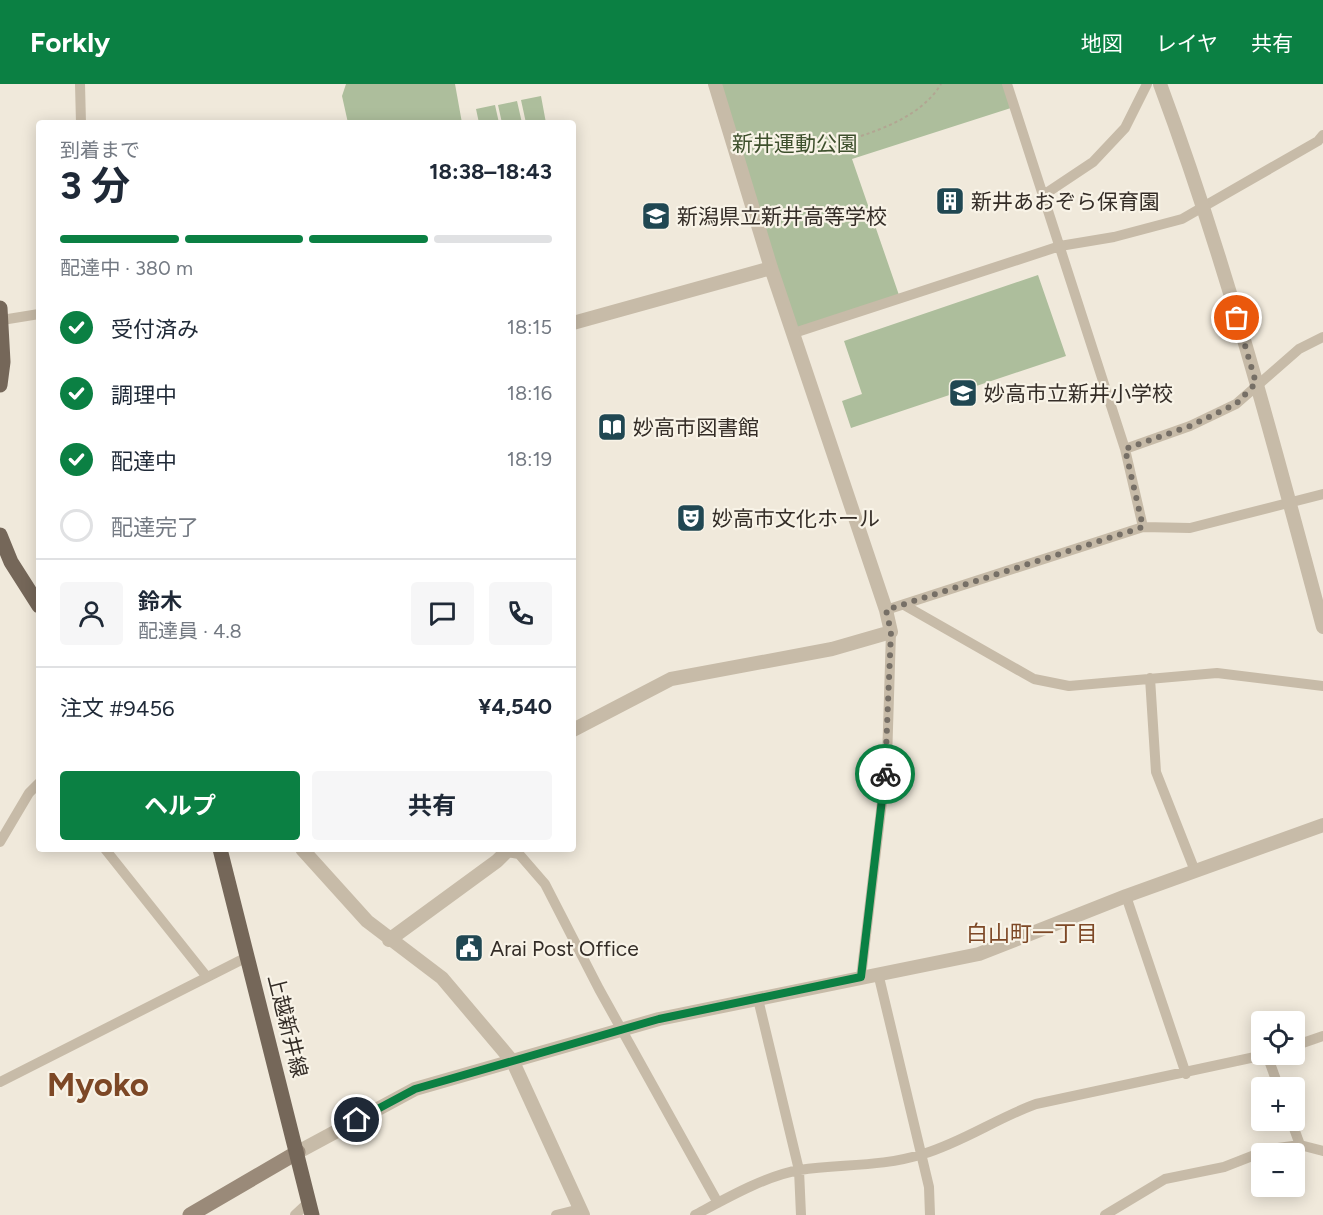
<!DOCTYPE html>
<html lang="ja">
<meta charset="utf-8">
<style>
body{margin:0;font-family:Figtree,"Noto Sans JP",sans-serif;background:#f6f6f7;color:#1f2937;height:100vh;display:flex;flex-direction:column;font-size:22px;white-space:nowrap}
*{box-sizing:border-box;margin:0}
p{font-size:20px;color:#747a83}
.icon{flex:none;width:33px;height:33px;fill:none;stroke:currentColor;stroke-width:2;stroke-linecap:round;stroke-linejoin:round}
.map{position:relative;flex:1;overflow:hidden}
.panel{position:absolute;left:36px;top:36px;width:540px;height:732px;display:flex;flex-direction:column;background:#fff;border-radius:6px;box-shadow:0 3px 15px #0003}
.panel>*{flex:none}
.buttons{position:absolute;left:1251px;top:927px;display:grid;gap:12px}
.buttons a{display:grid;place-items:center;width:54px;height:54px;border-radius:6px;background:#fff;box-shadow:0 3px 15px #0003;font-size:30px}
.pin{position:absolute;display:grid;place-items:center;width:51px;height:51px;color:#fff;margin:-26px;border:3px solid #fff;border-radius:50%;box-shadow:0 2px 6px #0007}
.courier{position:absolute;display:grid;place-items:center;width:60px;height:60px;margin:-30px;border:4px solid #0b8043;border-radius:50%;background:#fff;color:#222;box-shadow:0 2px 8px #0007}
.summary em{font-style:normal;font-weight:700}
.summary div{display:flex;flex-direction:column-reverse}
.summary{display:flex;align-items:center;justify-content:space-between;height:102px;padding:0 24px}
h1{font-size:39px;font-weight:700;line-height:45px}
.bar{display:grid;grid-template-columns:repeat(4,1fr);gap:9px 6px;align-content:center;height:72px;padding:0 24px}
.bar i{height:8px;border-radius:4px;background:#e0e1e3}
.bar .on{background:#0b8043}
.bar p{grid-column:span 4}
.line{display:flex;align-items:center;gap:15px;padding:0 24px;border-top:2px solid #e0e1e3}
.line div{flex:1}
.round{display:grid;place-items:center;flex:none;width:63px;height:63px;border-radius:6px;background:#f6f6f7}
ol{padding:0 24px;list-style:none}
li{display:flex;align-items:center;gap:18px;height:66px}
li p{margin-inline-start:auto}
li .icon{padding:6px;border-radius:50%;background:#0b8043;color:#fff;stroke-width:4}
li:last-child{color:#747a83}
li i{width:33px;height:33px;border:3px solid #e0e1e3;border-radius:50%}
.button{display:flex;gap:12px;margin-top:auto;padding:12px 24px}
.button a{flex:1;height:69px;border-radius:6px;background:#0b8043;color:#fff;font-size:24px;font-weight:700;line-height:69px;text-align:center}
.button a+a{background:#f6f6f7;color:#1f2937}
header{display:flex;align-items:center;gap:36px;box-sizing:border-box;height:84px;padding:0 30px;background:#0b8043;color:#fff}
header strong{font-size:28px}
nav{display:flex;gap:33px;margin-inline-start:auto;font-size:21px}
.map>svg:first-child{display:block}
</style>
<header>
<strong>Forkly</strong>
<nav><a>地図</a><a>レイヤ</a><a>共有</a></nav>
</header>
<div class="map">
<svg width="1323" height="1131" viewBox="0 0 1323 1131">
<rect width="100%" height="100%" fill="#f0e9db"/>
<path fill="#adbe9c" d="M346,0H455L462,39H348L342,12Z
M715,0H1006L1014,23L852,75L900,214L794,249Z
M541,12L546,39H526L521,16Z
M517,17L522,39H502L498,21Z
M495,21L499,39H479L476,25Z
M1038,191L1066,272L851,344L842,317L862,310L844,257Z"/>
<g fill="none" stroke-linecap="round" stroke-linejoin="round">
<path stroke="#b2a592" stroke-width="2" stroke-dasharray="3 3" stroke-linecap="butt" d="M861,52C891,42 924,28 941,0"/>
<path stroke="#c7bba8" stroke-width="10" d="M80,0L81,39
M1007,0L1125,365L1143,443
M1042,112L1093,78L1125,44L1147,0
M2,236L39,230
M794,249L1060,162L1114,153L1182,135L1318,57L1323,51
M1125,365L1190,342L1236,320L1299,265L1323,253
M904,521L1034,595L1069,602L1217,589L1323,602
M886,526L1143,443L1190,444L1323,410
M1150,594L1156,688L1195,787
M0,758L29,709L39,699
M105,765L207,893
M506,768L519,770L545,800L599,905L718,1119
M1126,812L1186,990
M878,889L929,1103L930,1131
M861,893L887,676L891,548
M758,915L799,1086L801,1131
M1294,962L1323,952
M1267,971L1279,1004
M0,998L249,872
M1291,1036L1300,1061
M295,1131L309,1118
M556,1131L580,1125
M695,1131C725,1115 767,1091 800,1086C841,1080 882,1083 923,1070C963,1058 997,1034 1036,1020L1269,970
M1105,1131L1165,1095L1224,1083L1270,1065L1300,1061L1323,1067"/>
<path stroke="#c7bba8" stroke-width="14" d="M1160,0C1226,177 1274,360 1323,543
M573,239L771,184
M573,646L671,595L832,565L891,548L886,526L771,184L715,0
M302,765L367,837L442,894L513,978L583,1131
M389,856L497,777L506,768L503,765
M298,1068L415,1005L659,935L979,870L1126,812L1323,741"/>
<path stroke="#9a8a79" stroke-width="15" d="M190,1131L298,1068"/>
<path stroke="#756759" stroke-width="15" d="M0,224L3,278L0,301
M0,451L11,478L39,522
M220,765L312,1131"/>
</g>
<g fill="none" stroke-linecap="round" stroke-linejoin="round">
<path stroke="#766f66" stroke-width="6" stroke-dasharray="0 10.8" d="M885,690L891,548L886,526L1143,443L1125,365L1190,342L1236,320L1256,299L1237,234"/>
<path stroke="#0b8043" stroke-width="8" d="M357,1036L415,1005L659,935L861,893L885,690"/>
</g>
<defs>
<g id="building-square" transform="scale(1.5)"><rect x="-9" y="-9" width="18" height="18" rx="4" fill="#204752" stroke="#f8f3e7"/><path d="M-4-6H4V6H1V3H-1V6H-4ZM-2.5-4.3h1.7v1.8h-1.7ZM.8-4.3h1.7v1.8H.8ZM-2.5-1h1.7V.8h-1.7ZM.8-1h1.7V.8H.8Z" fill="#fff"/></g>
<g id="school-square" transform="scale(1.5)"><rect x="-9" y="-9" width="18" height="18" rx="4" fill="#204752" stroke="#f8f3e7"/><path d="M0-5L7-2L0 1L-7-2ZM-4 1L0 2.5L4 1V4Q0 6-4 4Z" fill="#fff"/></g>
<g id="library-square" transform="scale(1.5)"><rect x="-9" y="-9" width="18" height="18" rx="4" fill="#204752" stroke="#f8f3e7"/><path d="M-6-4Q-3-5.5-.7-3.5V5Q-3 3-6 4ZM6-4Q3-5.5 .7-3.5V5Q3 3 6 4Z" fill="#fff"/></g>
<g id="theatre-square" transform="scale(1.5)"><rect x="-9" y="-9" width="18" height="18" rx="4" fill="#204752" stroke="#f8f3e7"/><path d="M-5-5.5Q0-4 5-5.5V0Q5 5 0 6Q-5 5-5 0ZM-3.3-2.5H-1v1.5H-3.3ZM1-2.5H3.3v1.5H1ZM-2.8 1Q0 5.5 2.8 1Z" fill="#fff"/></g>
<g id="civic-square" transform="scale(1.5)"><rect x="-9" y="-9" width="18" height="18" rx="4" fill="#204752" stroke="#f8f3e7"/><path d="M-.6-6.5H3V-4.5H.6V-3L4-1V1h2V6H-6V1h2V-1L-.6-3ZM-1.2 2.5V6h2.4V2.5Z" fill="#fff"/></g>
</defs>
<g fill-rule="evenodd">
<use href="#building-square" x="950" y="117"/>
<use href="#school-square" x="656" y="132"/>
<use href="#school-square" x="963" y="309"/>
<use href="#library-square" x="612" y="343"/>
<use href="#theatre-square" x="691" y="434"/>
<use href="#civic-square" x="469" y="864"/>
</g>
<g text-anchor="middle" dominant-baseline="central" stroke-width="4.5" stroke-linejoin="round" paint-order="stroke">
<g font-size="21" fill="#3e502d" stroke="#f8f3e7">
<text x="795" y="59">新井運動公園</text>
</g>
<g font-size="21" fill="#342d27" stroke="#f8f3e7" text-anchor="start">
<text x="971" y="117">新井あおぞら保育園</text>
<text x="677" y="132">新潟県立新井高等学校</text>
<text x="984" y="309">妙高市立新井小学校</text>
<text x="633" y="343">妙高市図書館</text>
<text x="712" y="434">妙高市文化ホール</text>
<text x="490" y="864">Arai Post Office</text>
</g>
<g font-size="21" fill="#342d27" stroke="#f8f3e7">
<text transform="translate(288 942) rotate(76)">上越新井線</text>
</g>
<g font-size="22" fill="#7d4826" stroke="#f8f3e7">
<text x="1032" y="849">白山町一丁目</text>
</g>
<g font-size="33" font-weight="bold" fill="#7d4826" stroke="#f8f3e7">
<text x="98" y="1000">Myoko</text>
</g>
</g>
</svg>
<div class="buttons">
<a><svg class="icon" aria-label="locate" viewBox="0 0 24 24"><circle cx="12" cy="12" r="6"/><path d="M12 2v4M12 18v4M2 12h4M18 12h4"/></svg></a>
<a>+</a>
<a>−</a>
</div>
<div class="pin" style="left:1237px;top:234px;background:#ea580c"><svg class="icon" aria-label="bag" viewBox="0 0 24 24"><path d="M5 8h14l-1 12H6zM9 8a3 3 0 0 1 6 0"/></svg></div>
<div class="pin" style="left:357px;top:1036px;background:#1f2937"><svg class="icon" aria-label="home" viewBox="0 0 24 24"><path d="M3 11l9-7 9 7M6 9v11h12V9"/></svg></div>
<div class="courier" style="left:885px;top:690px"><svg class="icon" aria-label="bike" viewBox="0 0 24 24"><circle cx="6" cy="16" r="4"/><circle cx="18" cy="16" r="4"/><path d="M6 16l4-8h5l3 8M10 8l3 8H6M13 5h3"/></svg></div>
<section class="panel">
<div class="summary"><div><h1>3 分</h1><p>到着まで</p></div><em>18:38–18:43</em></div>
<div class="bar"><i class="on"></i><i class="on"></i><i class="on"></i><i></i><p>配達中 · 380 m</p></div>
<ol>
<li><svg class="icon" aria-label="check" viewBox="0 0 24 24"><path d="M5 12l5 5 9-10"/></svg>受付済み<p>18:15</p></li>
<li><svg class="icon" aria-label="check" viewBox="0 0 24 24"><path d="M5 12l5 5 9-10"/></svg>調理中<p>18:16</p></li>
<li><svg class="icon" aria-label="check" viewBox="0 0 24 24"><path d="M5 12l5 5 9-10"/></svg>配達中<p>18:19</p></li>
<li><i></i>配達完了</li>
</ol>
<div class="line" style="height:108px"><a class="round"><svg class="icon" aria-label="person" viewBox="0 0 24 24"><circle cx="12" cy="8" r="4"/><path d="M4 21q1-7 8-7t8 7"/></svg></a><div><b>鈴木</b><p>配達員 · 4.8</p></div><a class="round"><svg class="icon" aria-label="chat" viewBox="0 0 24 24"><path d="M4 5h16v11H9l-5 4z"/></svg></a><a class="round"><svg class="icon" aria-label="phone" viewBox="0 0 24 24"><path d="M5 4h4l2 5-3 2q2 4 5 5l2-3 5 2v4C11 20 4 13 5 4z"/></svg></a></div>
<div class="line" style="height:78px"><div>注文 #9456</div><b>¥4,540</b></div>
<div class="button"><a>ヘルプ</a><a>共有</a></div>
</section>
</div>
